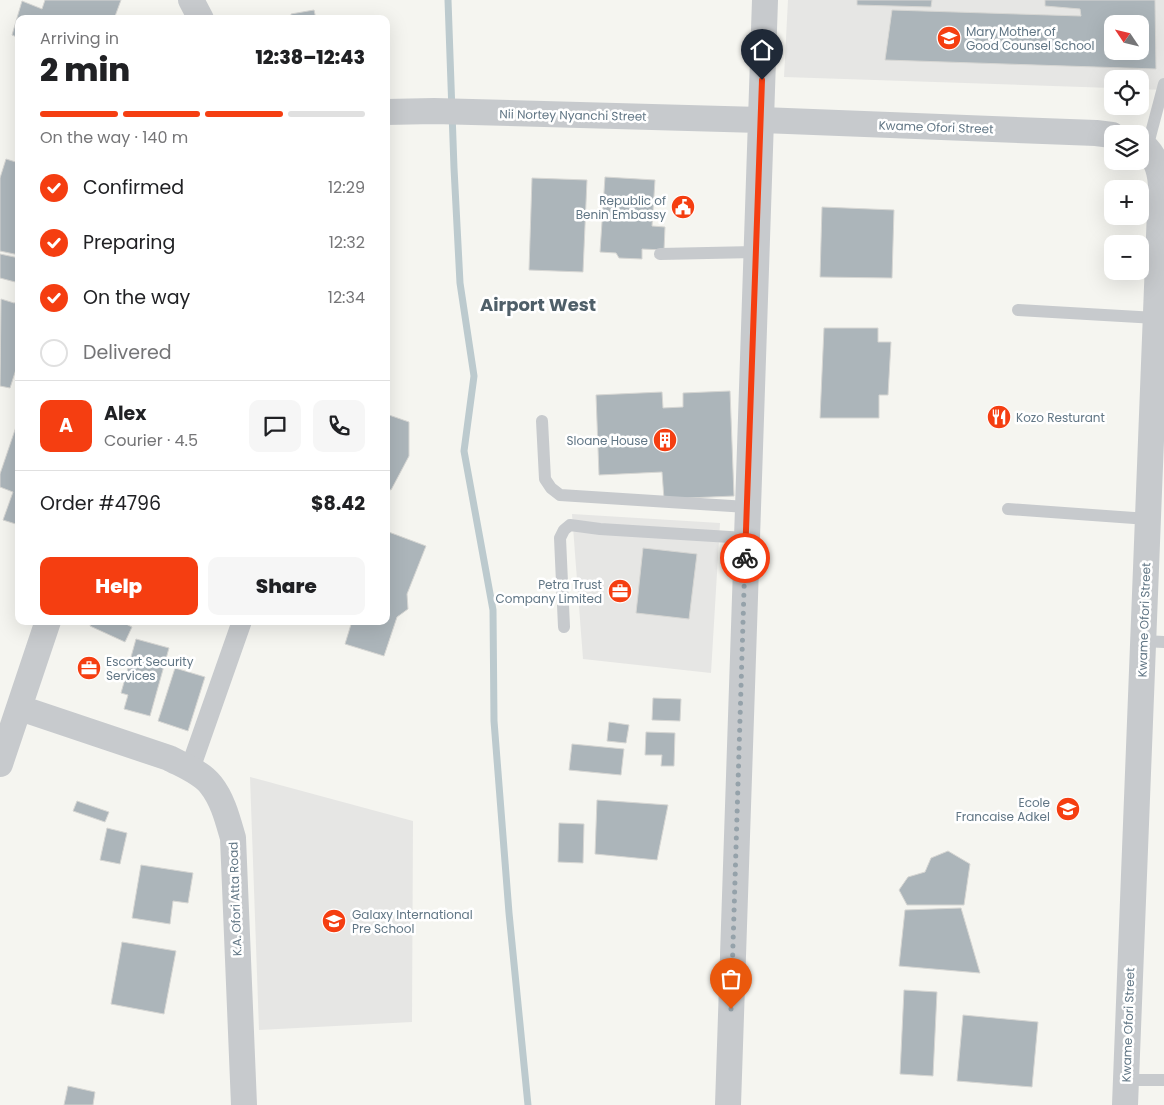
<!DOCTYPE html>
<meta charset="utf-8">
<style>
body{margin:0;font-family:Poppins,sans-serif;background:#f6f6f6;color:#202124;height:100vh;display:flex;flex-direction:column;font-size:19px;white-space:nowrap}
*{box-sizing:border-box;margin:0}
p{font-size:16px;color:#757577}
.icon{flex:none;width:28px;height:28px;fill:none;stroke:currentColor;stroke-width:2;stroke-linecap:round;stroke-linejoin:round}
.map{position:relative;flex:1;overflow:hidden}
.drawer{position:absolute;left:15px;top:15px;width:375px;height:610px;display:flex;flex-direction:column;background:#fff;border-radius:10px;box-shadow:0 5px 20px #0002}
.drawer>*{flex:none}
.needle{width:32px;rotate:305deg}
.fabs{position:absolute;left:1104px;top:15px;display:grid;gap:10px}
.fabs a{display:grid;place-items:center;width:45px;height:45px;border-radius:10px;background:#fff;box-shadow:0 5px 20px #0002;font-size:25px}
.pin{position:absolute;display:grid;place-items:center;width:42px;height:42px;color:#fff;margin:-51px -21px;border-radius:50% 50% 50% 0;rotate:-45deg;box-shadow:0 0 5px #0007}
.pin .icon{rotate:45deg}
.courier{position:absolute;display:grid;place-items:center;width:50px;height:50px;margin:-25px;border:4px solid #f53e11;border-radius:50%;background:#fff;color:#222;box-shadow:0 1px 6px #0007}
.overview em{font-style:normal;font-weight:800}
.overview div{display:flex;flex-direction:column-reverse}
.overview{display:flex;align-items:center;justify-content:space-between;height:85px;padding:0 25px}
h1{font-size:32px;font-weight:800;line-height:38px}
.bar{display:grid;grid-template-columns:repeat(4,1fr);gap:8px 5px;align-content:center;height:60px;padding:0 25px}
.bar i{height:6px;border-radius:4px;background:#e0e0e0}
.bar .current{background:#f53e11}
.bar p{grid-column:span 4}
.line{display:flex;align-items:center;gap:12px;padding:0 25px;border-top:1px solid #e0e0e0}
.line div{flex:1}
.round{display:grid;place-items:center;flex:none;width:52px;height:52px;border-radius:10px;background:#f6f6f6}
ol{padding:0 25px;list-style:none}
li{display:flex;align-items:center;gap:15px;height:55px}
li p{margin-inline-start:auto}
li .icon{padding:5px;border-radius:50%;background:#f53e11;color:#fff;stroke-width:4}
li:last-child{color:#757577}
li i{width:28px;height:28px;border:2px solid #e0e0e0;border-radius:50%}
.action{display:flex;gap:10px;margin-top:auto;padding:10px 25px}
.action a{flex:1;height:58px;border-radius:10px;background:#f53e11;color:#fff;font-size:20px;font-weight:800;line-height:58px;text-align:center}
.action a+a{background:#f6f6f6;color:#202124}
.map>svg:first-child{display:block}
</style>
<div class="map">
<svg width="1164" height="1105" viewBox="0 0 1164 1105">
<rect width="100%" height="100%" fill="#f5f5f0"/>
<path fill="#e6e6e4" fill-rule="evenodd" d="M788,0H1164V90L1140,89V79H1112V88L784,77ZM1112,24H1140V51H1112Z
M572,514L720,523L711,673L583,659Z
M250,777L413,821L412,1022L259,1030Z"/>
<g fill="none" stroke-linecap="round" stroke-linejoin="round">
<path stroke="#bccace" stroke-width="7" d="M448,0L454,168L460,283L474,376L464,451L493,610L494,721L509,913L528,1105"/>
</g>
<path fill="#acb5ba" stroke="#d6d6d3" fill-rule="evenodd" d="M45,0H121L114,19H19V38L12,35L22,1L42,9Z
M857,0H932L931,7L857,5Z
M1045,0H1155L1156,69L885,60L892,10L1081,16L1080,9L1045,6ZM1112,24H1140V51H1112Z
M314,10L316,19H291V14Z
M6,159L19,163V255L0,251V178Z
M605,177L655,180L652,226L665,227L664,250L642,249V259L619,258L616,253L600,252Z
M532,178L587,180L583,272L529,270Z
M822,207L894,210L892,278L820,277Z
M0,254L19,258V283L0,278Z
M1,299L14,303L19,301V360L10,388L0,386Z
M824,328H878V342H891L888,395H879V418H820Z
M730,391L734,496L664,499L662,472L599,475L596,395L662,392L663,408L683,407V393Z
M386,414L409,422V456L391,490L386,488Z
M19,418V525L3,520L13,492L0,487V474Z
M386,531L426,546L407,594L408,609L397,617L384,656L345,644L352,621H386Z
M643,548L697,554L689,619L636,613Z
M92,621H120L132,627L125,642L90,626Z
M136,639L169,648L150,716L124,709L128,695L121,693Z
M175,668L205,677L188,731L158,721Z
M653,698L681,699L680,721L652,720Z
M609,722L629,725L626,743L607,741Z
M646,732L675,733L674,766H661L662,755H645Z
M572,744L624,749L621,775L569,770Z
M597,800L668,805L657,860L595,854Z
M77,801L109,812L105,822L73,811Z
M559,823L584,824L583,863L558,862Z
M107,828L127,833L120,864L100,860Z
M948,851L970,864L964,905H907L899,890L908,877L925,872L931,858Z
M141,865L193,873L188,903L173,901L170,924L132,918Z
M961,908L980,973L899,966L905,910Z
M122,942L176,951L164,1014L111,1004Z
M904,990L937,992L933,1076L900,1074Z
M963,1015L1038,1022L1032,1087L957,1081Z
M68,1086L95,1092L93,1105H64Z"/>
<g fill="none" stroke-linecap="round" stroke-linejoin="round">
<path stroke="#c7cacd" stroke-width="12" d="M1147,148L1164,84
M660,254L755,252
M1018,310L1156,318
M542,421L545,479L551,488L560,495L747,507
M1008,509L1148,519
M564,627L560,538L564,530L570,525L600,529L746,538
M1143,641L1164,642
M1126,1080H1164"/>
<path stroke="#c7cacd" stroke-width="20" d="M190,769L242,621"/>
<path stroke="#c7cacd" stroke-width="26" d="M191,0L201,19
M386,112L434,111L760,120L1096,133L1112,135
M20,708L169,758C182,765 201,772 211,785C223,800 228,821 233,838L244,1105
M0,764L48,621
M728,1105L765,0
M1125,1105L1161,185C1160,168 1154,153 1140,142"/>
</g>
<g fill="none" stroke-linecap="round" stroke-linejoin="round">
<path stroke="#95a2aa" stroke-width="5" stroke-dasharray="0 9" d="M731,1009L745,558"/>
<path stroke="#f53e11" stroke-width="6" d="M745,558L762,80"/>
</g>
<defs>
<g id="school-disc" transform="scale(1.25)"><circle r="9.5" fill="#f53e11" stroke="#fff"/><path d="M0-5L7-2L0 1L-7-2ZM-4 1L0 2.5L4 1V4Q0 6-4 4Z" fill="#fff"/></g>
<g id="civic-disc" transform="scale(1.25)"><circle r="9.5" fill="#f53e11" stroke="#fff"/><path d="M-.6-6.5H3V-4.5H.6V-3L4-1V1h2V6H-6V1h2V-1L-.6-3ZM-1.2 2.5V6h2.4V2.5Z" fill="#fff"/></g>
<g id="restaurant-disc" transform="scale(1.25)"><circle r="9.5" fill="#f53e11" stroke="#fff"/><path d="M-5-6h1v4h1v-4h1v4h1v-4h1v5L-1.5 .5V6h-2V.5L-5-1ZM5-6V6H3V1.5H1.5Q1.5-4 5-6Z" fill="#fff"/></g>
<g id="building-disc" transform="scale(1.25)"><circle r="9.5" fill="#f53e11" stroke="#fff"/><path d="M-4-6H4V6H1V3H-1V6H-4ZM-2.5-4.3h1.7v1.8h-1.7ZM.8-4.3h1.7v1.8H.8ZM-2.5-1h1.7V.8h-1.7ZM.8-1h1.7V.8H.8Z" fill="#fff"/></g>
<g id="office-disc" transform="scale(1.25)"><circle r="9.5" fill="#f53e11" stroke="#fff"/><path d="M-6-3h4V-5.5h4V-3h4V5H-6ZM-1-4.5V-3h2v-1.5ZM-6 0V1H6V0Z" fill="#fff"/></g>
</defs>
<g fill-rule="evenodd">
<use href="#school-disc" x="949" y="38"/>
<use href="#civic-disc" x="683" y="207"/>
<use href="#restaurant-disc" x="999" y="417"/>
<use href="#building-disc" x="665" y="440"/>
<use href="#office-disc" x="620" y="591"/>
<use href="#office-disc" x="89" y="668"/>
<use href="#school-disc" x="1068" y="809"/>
<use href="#school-disc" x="334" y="921"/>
</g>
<g text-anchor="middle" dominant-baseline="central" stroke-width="5" stroke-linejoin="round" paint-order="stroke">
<g font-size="12" fill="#617685" stroke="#fff" text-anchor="start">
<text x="966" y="31">Mary Mother of<tspan x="966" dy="14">Good Counsel School</tspan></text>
<text x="666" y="200" text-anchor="end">Republic of<tspan x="666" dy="14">Benin Embassy</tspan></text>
<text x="1016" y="417">Kozo Resturant</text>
<text x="648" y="440" text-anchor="end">Sloane House</text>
<text x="602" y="584" text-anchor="end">Petra Trust<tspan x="602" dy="14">Company Limited</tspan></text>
<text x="106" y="661">Escort Security<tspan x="106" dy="14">Services</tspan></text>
<text x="1050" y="802" text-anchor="end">Ecole<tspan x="1050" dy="14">Francaise Adkel</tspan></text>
<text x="352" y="914">Galaxy International<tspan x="352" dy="14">Pre School</tspan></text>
</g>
<g font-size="12" fill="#617685" stroke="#fff">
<text transform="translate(573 115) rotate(1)">Nii Nortey Nyanchi Street</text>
<text transform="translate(936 127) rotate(2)">Kwame Ofori Street</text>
<text transform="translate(1144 620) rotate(-88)">Kwame Ofori Street</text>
<text transform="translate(235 899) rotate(-92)">K.A. Ofori Atta Road</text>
<text transform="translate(1128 1025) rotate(-88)">Kwame Ofori Street</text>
</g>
<g font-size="18" font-weight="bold" fill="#4f5f69" stroke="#fff">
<text x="538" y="304">Airport West</text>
</g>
</g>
</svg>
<div class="fabs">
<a><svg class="needle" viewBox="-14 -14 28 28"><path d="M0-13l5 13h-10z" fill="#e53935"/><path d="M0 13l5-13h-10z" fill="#757577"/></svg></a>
<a><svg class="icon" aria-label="locate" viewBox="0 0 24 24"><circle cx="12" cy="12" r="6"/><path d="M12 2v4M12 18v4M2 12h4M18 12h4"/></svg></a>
<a><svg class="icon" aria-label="layers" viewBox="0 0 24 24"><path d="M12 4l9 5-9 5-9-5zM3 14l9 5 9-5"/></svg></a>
<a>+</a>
<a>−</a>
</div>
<div class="pin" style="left:731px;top:1009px;background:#ea580c"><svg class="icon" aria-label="bag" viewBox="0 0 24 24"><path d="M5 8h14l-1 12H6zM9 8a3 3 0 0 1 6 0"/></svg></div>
<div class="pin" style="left:762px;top:80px;background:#1f2937"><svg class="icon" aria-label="home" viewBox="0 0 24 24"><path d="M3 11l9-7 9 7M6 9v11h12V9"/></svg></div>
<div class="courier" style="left:745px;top:558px"><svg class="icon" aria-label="bike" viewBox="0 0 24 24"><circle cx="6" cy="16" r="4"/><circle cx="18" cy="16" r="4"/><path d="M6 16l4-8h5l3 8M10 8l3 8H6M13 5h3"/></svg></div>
<section class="drawer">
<div class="overview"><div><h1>2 min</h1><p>Arriving in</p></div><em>12:38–12:43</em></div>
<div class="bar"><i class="current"></i><i class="current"></i><i class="current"></i><i></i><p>On the way · 140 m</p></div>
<ol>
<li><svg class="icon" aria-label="check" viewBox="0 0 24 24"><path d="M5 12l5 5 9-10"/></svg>Confirmed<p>12:29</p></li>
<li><svg class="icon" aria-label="check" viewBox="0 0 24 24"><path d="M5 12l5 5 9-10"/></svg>Preparing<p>12:32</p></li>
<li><svg class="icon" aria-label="check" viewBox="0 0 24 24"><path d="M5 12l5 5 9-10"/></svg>On the way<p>12:34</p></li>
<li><i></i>Delivered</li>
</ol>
<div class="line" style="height:90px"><b class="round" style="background:#f53e11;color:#fff">A</b><div><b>Alex</b><p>Courier · 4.5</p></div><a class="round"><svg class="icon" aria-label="chat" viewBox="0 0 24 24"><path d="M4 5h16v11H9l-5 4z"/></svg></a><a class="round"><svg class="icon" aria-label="phone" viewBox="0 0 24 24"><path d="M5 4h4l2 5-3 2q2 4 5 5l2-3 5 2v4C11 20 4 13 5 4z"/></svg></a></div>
<div class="line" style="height:65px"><div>Order #4796</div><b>$8.42</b></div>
<div class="action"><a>Help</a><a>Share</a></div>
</section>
</div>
